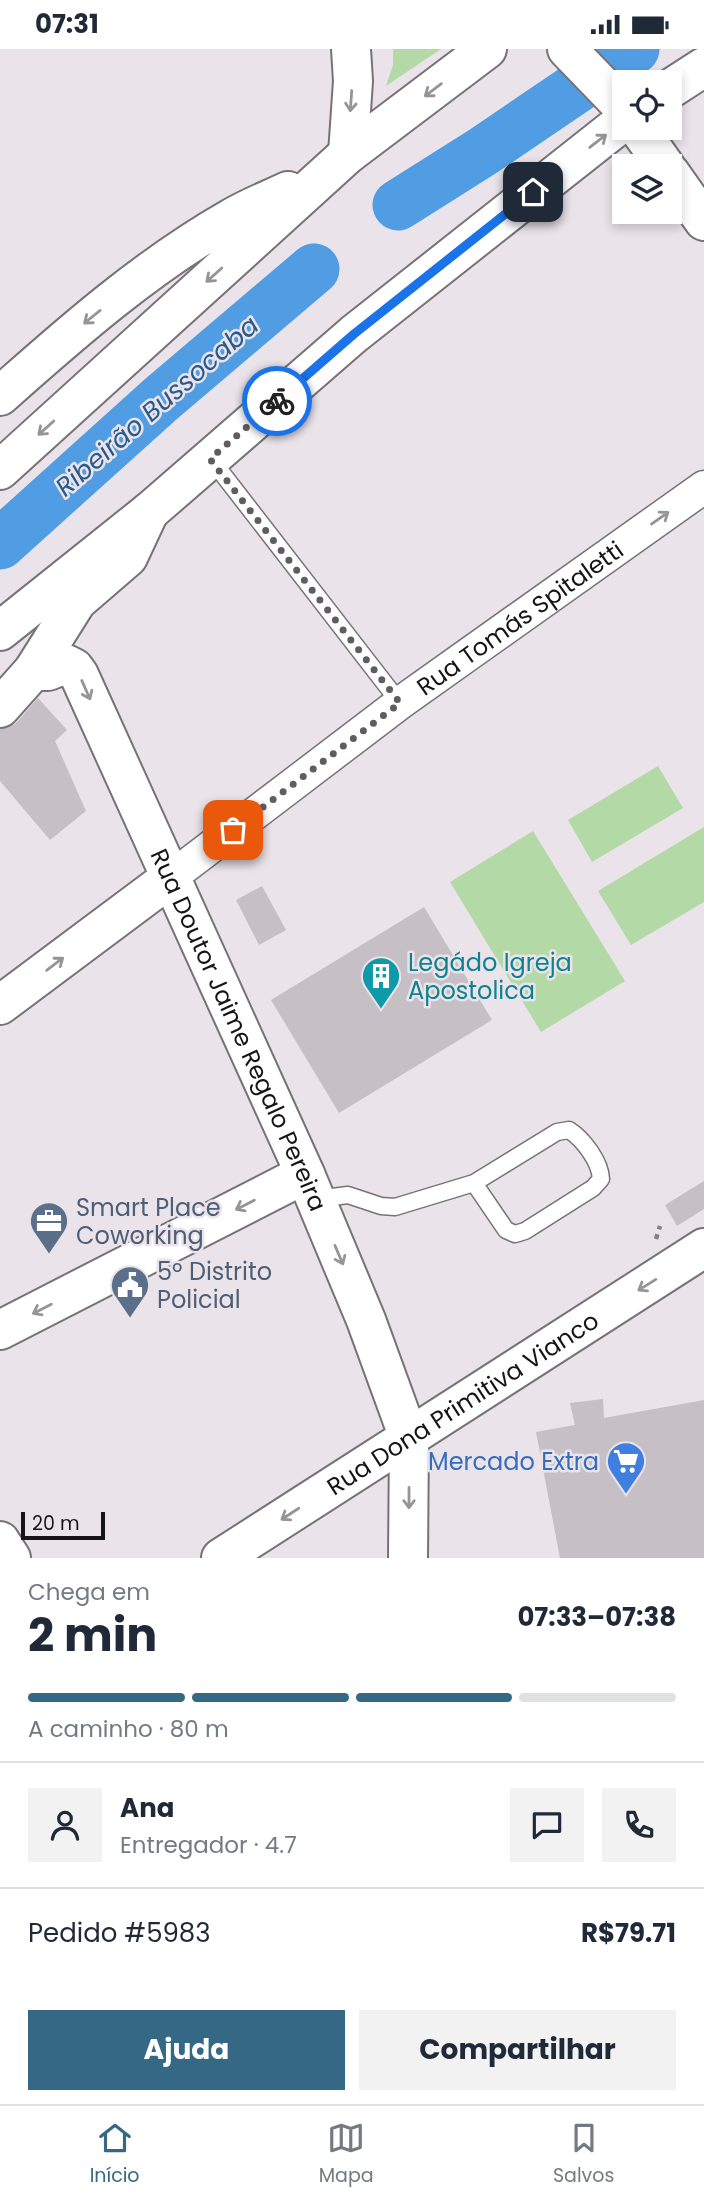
<!DOCTYPE html>
<html lang="pt">
<meta charset="utf-8">
<style>
body{margin:0;font-family:Poppins,sans-serif;background:#f2f2f3;color:#1f2937;height:100vh;display:flex;flex-direction:column;font-size:26px;white-space:nowrap}
*{box-sizing:border-box;margin:0}
p{font-size:23px;color:#747a83}
.icon{flex:none;width:38px;height:38px;fill:none;stroke:currentColor;stroke-width:2;stroke-linecap:round;stroke-linejoin:round}
.map{position:relative;height:1509px;overflow:hidden}
.details{display:flex;flex-direction:column;background:#fff;flex:1}
.details>*{flex:none}
.tools{position:absolute;left:612px;top:21px;display:grid;gap:14px}
.tools a{display:grid;place-items:center;width:70px;height:70px;border-radius:0px;background:#fff;box-shadow:0 4px 10px #0003;font-size:35px}
.scale{position:absolute;left:21px;bottom:18px;width:84px;box-sizing:border-box;padding-left:7px;border:4px solid #161416;border-top:0;font-size:19px;line-height:24px;white-space:nowrap;color:#161416;-webkit-text-stroke:5px #eae3ea;paint-order:stroke}
.pin{position:absolute;display:grid;place-items:center;width:60px;height:60px;color:#fff;margin:-30px;border-radius:14px;box-shadow:0 4px 10px #0006}
.courier{position:absolute;display:grid;place-items:center;width:70px;height:70px;margin:-35px;border:5px solid #1a73e8;border-radius:50%;background:#fff;color:#222;box-shadow:0 2px 9px #0007}
.head em{font-style:normal;font-weight:700}
.head div{display:flex;flex-direction:column-reverse}
.head{display:flex;align-items:center;justify-content:space-between;height:119px;padding:0 28px}
h1{font-size:46px;font-weight:700;line-height:52px}
.bar{display:grid;grid-template-columns:repeat(4,1fr);gap:10px 7px;align-content:center;height:84px;padding:0 28px}
.bar i{height:9px;border-radius:5px;background:#e0e1e3}
.bar .on{background:#346885}
.bar p{grid-column:span 4}
.line{display:flex;align-items:center;gap:18px;padding:0 28px;border-top:2px solid #e0e1e3}
.line div{flex:1}
.round{display:grid;place-items:center;flex:none;width:74px;height:74px;border-radius:0px;background:#f2f2f3}
.primary-button{display:flex;gap:14px;margin-top:auto;padding:14px 28px}
.primary-button a{flex:1;height:80px;border-radius:0px;background:#346885;color:#fff;font-size:28px;font-weight:700;line-height:80px;text-align:center}
.primary-button a+a{background:#f2f2f3;color:#1f2937}
.status{display:flex;justify-content:space-between;align-items:center;height:49px;padding:0 35px;background:#fff;direction:ltr}
.status svg{height:19px;fill:currentColor}
.tab-bar{display:flex;justify-content:space-around;align-items:center;height:98px;border-top:2px solid #e0e1e3;background:#fff;font-size:19px;color:#747a83}
.tab-bar a{display:grid;justify-items:center;gap:4px}
.tab-bar .on{color:#346885}
.map>svg:first-child{display:block}
</style>
<div class="status"><b>07:31</b><svg viewBox="0 0 49 12"><path d="M0 12V9h3v3zM5 12V6h3v6zM10 12V3h3v9zM15 12V0h3v12zM26 1h20v11H26zM47 4h2v5h-2z"/></svg></div>
<div class="map">
<svg width="704" height="1509" viewBox="0 0 704 1509">
<rect width="100%" height="100%" fill="#eae3ea"/>
<path fill="#b3daa6" d="M393,0H441L386,37L393,16Z
M658,717L683,759L592,813L568,771Z
M704,778V853L631,896L598,842Z
M533,782L625,932L541,983L450,833Z"/>
<g fill="none" stroke-linecap="round" stroke-linejoin="round">
<path stroke="#519de4" stroke-width="51" d="M398,156L482,103L634,0
M0,495L161,350L314,220"/>
</g>
<path fill="#c6bfc6" d="M38,649L67,681L55,692L86,762L50,791L0,732V680L7,679L16,674Z
M262,837L286,881L259,896L236,851Z
M424,858L492,971L339,1064L271,951Z
M704,1132V1160L677,1177L665,1156Z
M603,1350L604,1369L704,1351V1509H560L536,1383L575,1376L570,1354Z"/>
<g fill="none" stroke-linecap="round" stroke-linejoin="round">
<g stroke="#787278" stroke-width="19">
<path id="service" d="M211,410L400,654
M316,1150L348,1146L381,1157L395,1158L474,1134L557,1083L569,1081C583,1090 600,1112 601,1130L593,1139L525,1182L515,1185L506,1181L474,1134"/>
</g>
<g stroke="#787278" stroke-width="35">
<g id="minor">
<path id="s1" d="M170,829L400,654L704,438"/>
</g>
</g>
<g stroke="#787278" stroke-width="42">
<g id="tertiary">
<path id="s2" d="M33,622H48L66,615L74,619L79,626L305,1125L366,1271L409,1389L408,1509"/>
<path d="M0,956L170,829"/>
<path d="M0,1281L305,1125"/>
<path d="M0,1492L11,1509"/>
</g>
</g>
<g stroke="#787278" stroke-width="42">
<g id="secondary">
<path d="M567,0L625,60"/>
<path d="M638,79L665,117"/>
<path d="M348,105L353,32L351,0"/>
<path d="M670,124L704,172"/>
<path d="M0,659L33,622L77,552L128,508L149,463"/>
<path id="s3" d="M221,1509L704,1199"/>
</g>
</g>
<g stroke="#787278" stroke-width="42">
<path id="primary" d="M670,40L704,18
M0,347C72,283 146,218 230,170C248,159 269,151 288,142
M0,421L348,105L487,0
M0,582L149,463L354,285L625,71"/>
</g>
<path stroke="#848084" stroke-width="4.5" stroke-dasharray="5 5" stroke-linecap="butt" d="M656,1190L660,1177"/>
<use href="#service" stroke="#fff" stroke-width="16"/>
<use href="#minor" stroke="#fff" stroke-width="32"/>
<use href="#tertiary" stroke="#fff" stroke-width="38"/>
<use href="#secondary" stroke="#fff" stroke-width="38"/>
<use href="#primary" stroke="#fff" stroke-width="38"/>
</g>
<defs><path id="oneway-shaft" d="M-6 0H5M1.5-3L5.5 0L1.5 3" fill="none" stroke-width="1.6" stroke-linecap="round" stroke-linejoin="round" transform="scale(1.75)"/></defs>
<g stroke="#969596">
<use href="#oneway-shaft" transform="translate(433 41) rotate(143)"/>
<use href="#oneway-shaft" transform="translate(351 52) rotate(94)"/>
<use href="#oneway-shaft" transform="translate(598 92) rotate(-38)"/>
<use href="#oneway-shaft" transform="translate(214 226) rotate(138)"/>
<use href="#oneway-shaft" transform="translate(92 268) rotate(141)"/>
<use href="#oneway-shaft" transform="translate(46 379) rotate(138)"/>
<use href="#oneway-shaft" transform="translate(660 469) rotate(-35)"/>
<use href="#oneway-shaft" transform="translate(86 641) rotate(66)"/>
<use href="#oneway-shaft" transform="translate(55 915) rotate(-37)"/>
<use href="#oneway-shaft" transform="translate(245 1156) rotate(153)"/>
<use href="#oneway-shaft" transform="translate(339 1206) rotate(67)"/>
<use href="#oneway-shaft" transform="translate(647 1236) rotate(148)"/>
<use href="#oneway-shaft" transform="translate(42 1260) rotate(153)"/>
<use href="#oneway-shaft" transform="translate(409 1449) rotate(90)"/>
<use href="#oneway-shaft" transform="translate(290 1465) rotate(147)"/>
</g>
<g fill="none" stroke-linecap="round" stroke-linejoin="round">
<path stroke="#605c60" stroke-width="7" stroke-dasharray="0 12.6" d="M233,781L400,654L210,410L277,352"/>
<path stroke="#1a73e8" stroke-width="9" d="M277,352L354,285L533,143"/>
</g>
<defs>
<g id="building-pin" transform="scale(2.0125)"><path d="M0 17L-7.5 6A9.5 9.5 0 1 1 7.5 6Z" fill="#0f9aa8" stroke="#eae3ea"/><path d="M-4-6H4V6H1V3H-1V6H-4ZM-2.5-4.3h1.7v1.8h-1.7ZM.8-4.3h1.7v1.8H.8ZM-2.5-1h1.7V.8h-1.7ZM.8-1h1.7V.8H.8Z" fill="#fff"/></g>
<g id="office-pin" transform="scale(2.0125)"><path d="M0 17L-7.5 6A9.5 9.5 0 1 1 7.5 6Z" fill="#5c6f8a" stroke="#eae3ea"/><path d="M-6-3h4V-5.5h4V-3h4V5H-6ZM-1-4.5V-3h2v-1.5ZM-6 0V1H6V0Z" fill="#fff"/></g>
<g id="civic-pin" transform="scale(2.0125)"><path d="M0 17L-7.5 6A9.5 9.5 0 1 1 7.5 6Z" fill="#5c6f8a" stroke="#eae3ea"/><path d="M-.6-6.5H3V-4.5H.6V-3L4-1V1h2V6H-6V1h2V-1L-.6-3ZM-1.2 2.5V6h2.4V2.5Z" fill="#fff"/></g>
<g id="supermarket-pin" transform="scale(2.0125)"><path d="M0 17L-7.5 6A9.5 9.5 0 1 1 7.5 6Z" fill="#3f7fe0" stroke="#eae3ea"/><path d="M-6-5.5h2.5l.6 2H6L4.5 2H-2.5L-4.4-4H-6ZM-1.5 3.2a1.3 1.3 0 1 0 .1 0ZM3 3.2a1.3 1.3 0 1 0 .1 0Z" fill="#fff"/></g>
</defs>
<g fill-rule="evenodd">
<use href="#building-pin" x="381" y="927"/>
<use href="#office-pin" x="49" y="1172"/>
<use href="#civic-pin" x="130" y="1236"/>
<use href="#supermarket-pin" x="626" y="1412"/>
</g>
<g text-anchor="middle" dominant-baseline="central" stroke-width="5" stroke-linejoin="round" paint-order="stroke">
<g font-size="24" fill="#161416" stroke="#eae3ea">
<text stroke="none"><textPath href="#s1" startOffset="436">Rua Tomás Spitaletti</textPath></text>
<text stroke="none"><textPath href="#s2" startOffset="441">Rua Doutor Jaime Regalo Pereira</textPath></text>
<text stroke="none"><textPath href="#s3" startOffset="287">Rua Dona Primitiva Vianco</textPath></text>
</g>
<g font-size="24" fill="#0d838f" stroke="#eae3ea" text-anchor="start">
<text x="408" y="913">Legádo Igreja<tspan x="408" dy="28">Apostolica</tspan></text>
</g>
<g font-size="24" fill="#4e5e75" stroke="#eae3ea" text-anchor="start">
<text x="76" y="1158">Smart Place<tspan x="76" dy="28">Coworking</tspan></text>
<text x="157" y="1222">5º Distrito<tspan x="157" dy="28">Policial</tspan></text>
</g>
<g font-size="24" fill="#366cbe" stroke="#eae3ea" text-anchor="end">
<text x="599" y="1412">Mercado Extra</text>
</g>
<g font-size="26" font-style="italic" fill="#275b8b" stroke="#eae3ea">
<text transform="translate(157 357) rotate(-41)">Ribeirão Bussocaba</text>
</g>
</g>
</svg>
<div class="tools">
<a><svg class="icon" aria-label="locate" viewBox="0 0 24 24"><circle cx="12" cy="12" r="6"/><path d="M12 2v4M12 18v4M2 12h4M18 12h4"/></svg></a>
<a><svg class="icon" aria-label="layers" viewBox="0 0 24 24"><path d="M12 4l9 5-9 5-9-5zM3 14l9 5 9-5"/></svg></a>
</div>
<div class="scale">20 m</div>
<div class="pin" style="left:233px;top:781px;background:#ea580c"><svg class="icon" aria-label="bag" viewBox="0 0 24 24"><path d="M5 8h14l-1 12H6zM9 8a3 3 0 0 1 6 0"/></svg></div>
<div class="pin" style="left:533px;top:143px;background:#1f2937"><svg class="icon" aria-label="home" viewBox="0 0 24 24"><path d="M3 11l9-7 9 7M6 9v11h12V9"/></svg></div>
<div class="courier" style="left:277px;top:352px"><svg class="icon" aria-label="bike" viewBox="0 0 24 24"><circle cx="6" cy="16" r="4"/><circle cx="18" cy="16" r="4"/><path d="M6 16l4-8h5l3 8M10 8l3 8H6M13 5h3"/></svg></div>
</div>
<section class="details">
<div class="head"><div><h1>2 min</h1><p>Chega em</p></div><em>07:33–07:38</em></div>
<div class="bar"><i class="on"></i><i class="on"></i><i class="on"></i><i></i><p>A caminho · 80 m</p></div>
<div class="line" style="height:126px"><a class="round"><svg class="icon" aria-label="person" viewBox="0 0 24 24"><circle cx="12" cy="8" r="4"/><path d="M4 21q1-7 8-7t8 7"/></svg></a><div><b>Ana</b><p>Entregador · 4.7</p></div><a class="round"><svg class="icon" aria-label="chat" viewBox="0 0 24 24"><path d="M4 5h16v11H9l-5 4z"/></svg></a><a class="round"><svg class="icon" aria-label="phone" viewBox="0 0 24 24"><path d="M5 4h4l2 5-3 2q2 4 5 5l2-3 5 2v4C11 20 4 13 5 4z"/></svg></a></div>
<div class="line" style="height:91px"><div>Pedido #5983</div><b>R$79.71</b></div>
<div class="primary-button"><a>Ajuda</a><a>Compartilhar</a></div>
</section>
<nav class="tab-bar">
<a class="on"><svg class="icon" aria-label="home" viewBox="0 0 24 24"><path d="M3 11l9-7 9 7M6 9v11h12V9"/></svg>Início</a>
<a><svg class="icon" aria-label="map" viewBox="0 0 24 24"><path d="M3 6l6-2 6 2 6-2v14l-6 2-6-2-6 2zM9 4v14M15 6v14"/></svg>Mapa</a>
<a><svg class="icon" aria-label="saved" viewBox="0 0 24 24"><path d="M7 4h10v16l-5-4-5 4z"/></svg>Salvos</a>
</nav>
